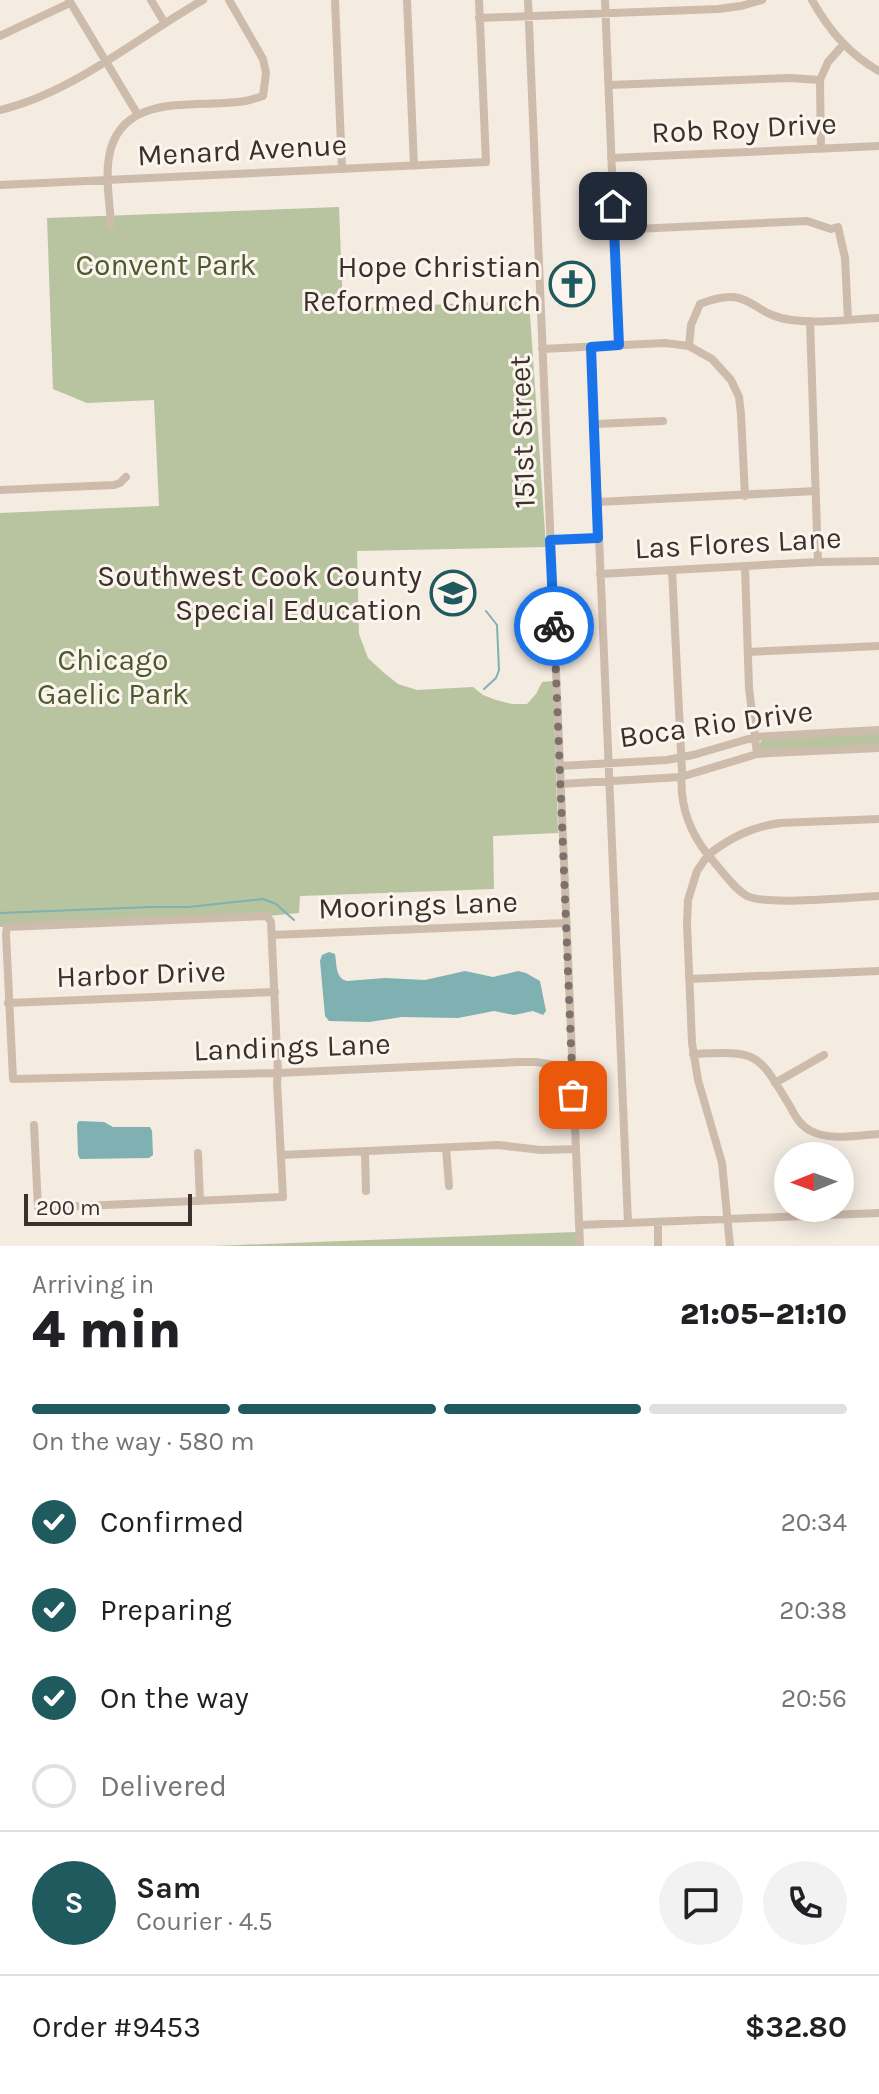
<!DOCTYPE html>
<meta charset="utf-8">
<style>
body{margin:0;font-family:Karla,sans-serif;background:#f2f2f2;color:#202124;height:100vh;display:flex;flex-direction:column;font-size:30px;white-space:nowrap}
*{box-sizing:border-box;margin:0}
p{font-size:26px;color:#757577}
.icon{flex:none;width:44px;height:44px;fill:none;stroke:currentColor;stroke-width:2;stroke-linecap:round;stroke-linejoin:round}
.map{position:relative;height:1246px;overflow:hidden}
.details{display:flex;flex-direction:column;background:#fff;flex:1}
.details>*{flex:none}
.needle{width:52px;rotate:269deg}
.tools{position:absolute;left:774px;top:1142px;display:grid;gap:16px}
.tools a{display:grid;place-items:center;width:80px;height:80px;border-radius:50%;background:#fff;box-shadow:0 4px 20px #0003;font-size:40px}
.scale{position:absolute;left:24px;bottom:20px;width:168px;box-sizing:border-box;padding-left:8px;border:4px solid #3b302b;border-top:0;font-size:22px;line-height:28px;white-space:nowrap;color:#3b302b;-webkit-text-stroke:6px #fbf5ee;paint-order:stroke}
.pin{position:absolute;display:grid;place-items:center;width:68px;height:68px;color:#fff;margin:-34px;border-radius:16px;box-shadow:0 4px 12px #0006}
.courier{position:absolute;display:grid;place-items:center;width:80px;height:80px;margin:-40px;border:6px solid #1a73e8;border-radius:50%;background:#fff;color:#222;box-shadow:0 2px 10px #0007}
.overview em{font-style:normal;font-weight:800}
.overview div{display:flex;flex-direction:column-reverse}
.overview{display:flex;align-items:center;justify-content:space-between;height:136px;padding:0 32px}
h1{font-size:52px;font-weight:800;line-height:60px}
.bar{display:grid;grid-template-columns:repeat(4,1fr);gap:12px 8px;align-content:center;height:96px;padding:0 32px}
.bar i{height:10px;border-radius:6px;background:#e0e0e0}
.bar .selected{background:#1f5a5e}
.bar p{grid-column:span 4}
.line{display:flex;align-items:center;gap:20px;padding:0 32px;border-top:2px solid #e0e0e0}
.line div{flex:1}
.round{display:grid;place-items:center;flex:none;width:84px;height:84px;border-radius:42px;background:#f2f2f2}
ol{padding:0 32px;list-style:none}
li{display:flex;align-items:center;gap:24px;height:88px}
li p{margin-inline-start:auto}
li .icon{padding:8px;border-radius:50%;background:#1f5a5e;color:#fff;stroke-width:4}
li:last-child{color:#757577}
li i{width:44px;height:44px;border:4px solid #e0e0e0;border-radius:50%}
.map>svg:first-child{display:block}
</style>
<div class="map">
<svg width="879" height="1246" viewBox="0 0 879 1246">
<rect width="100%" height="100%" fill="#f4ebe1"/>
<path fill="#b8c4a0" d="M339,207L343,309L529,300L546,547L357,551L359,634L368,658L383,672L398,684L417,690L473,687L483,695L496,700L512,704H527L536,694L542,682L553,681L558,833L493,836L494,889L300,896L299,913L267,916L0,927V513L159,506L154,400L87,403L53,389L47,218Z
M879,733V746L765,752L760,750L759,744L763,739Z
M576,1232V1246H213Z"/>
<path fill="#7fb0b2" d="M329,952L335,954C337,965 335,978 347,981L385,978L425,980L465,971L493,977L518,971L526,973L540,981L546,1011L543,1015L533,1011L514,1015L494,1011L458,1018L402,1017L369,1022L329,1021L325,1016L320,961L322,955Z
M79,1121L104,1122L113,1127H150L152,1131L153,1155L149,1158L80,1159L78,1155L77,1124Z"/>
<g fill="none" stroke-linecap="round" stroke-linejoin="round">
<path stroke="#7fb0b2" stroke-width="2" d="M484,689L496,678L499,670L497,625L486,611
M0,913L151,907H188L263,899L276,904L294,920"/>
<path stroke="#cdbbac" stroke-width="8" d="M69,0L138,115
M151,0L164,22
M335,0L342,169
M407,0L414,166
M528,0L580,1246
M605,0L619,345
M812,0C828,29 850,55 879,71
M479,18L718,9L741,6L762,0
M0,36L70,3
M610,85L790,78L820,80
M0,110C73,93 138,37 203,0
M821,149L820,80L828,62L843,45
M611,158L879,146
M0,185L486,162L479,0
M111,225C110,203 105,179 109,157C120,90 198,109 245,101C251,100 257,98 263,96L266,73L263,59L229,0
M614,230L807,221L831,229L838,227L845,258L848,320
M810,321L818,562
M689,346L691,325L700,304C753,283 748,315 792,320C820,324 851,319 879,318
M591,347L628,1223
M542,349L665,343L689,346L712,359L731,380L739,397L741,414L745,496
M595,424L663,421
M0,490L114,485L120,483L126,477
M598,502L816,491
M550,540L598,538
M745,567L749,688L757,754
M672,570L682,771C679,802 689,831 708,855L697,871L688,900L687,923L692,1043L698,1080L722,1163L730,1246
M600,574L818,562L879,561
M748,652L879,646
M560,766L667,760L693,755L755,737L879,730
M560,784L681,777L757,754L770,753L879,748
M879,819L780,823C752,827 731,837 708,855C720,868 732,887 747,896C767,906 852,897 879,896
M272,935L566,923
M689,979L879,971
M8,1003L275,992
M693,1054C760,1051 757,1052 791,1108C796,1118 801,1126 811,1131C830,1141 858,1135 879,1134
M775,1083L824,1055
M34,1125L38,1208L283,1197L277,1082L278,1073L271,922L267,916L7,927L6,934L13,1079L278,1073L519,1062H536L572,1068
M446,1148L449,1186
M365,1152L366,1191
M198,1153L200,1201
M281,1155L498,1145L541,1150L576,1149
M658,1222V1246
M579,1225L879,1213"/>
</g>
<g fill="none" stroke-linecap="round" stroke-linejoin="round">
<path stroke="#7c716b" stroke-width="8" stroke-dasharray="0 14.4" d="M554,626L573,1095"/>
<path stroke="#1a73e8" stroke-width="10" d="M554,626L550,540L598,538L591,347L619,345L613,206"/>
</g>
<defs>
<g id="church-ring" transform="scale(2.3)"><circle r="9.5" fill="#fbf5ee" stroke="#1f5a5e" stroke-width="1.5"/><path d="M-1.2-6h2.4v3.5h3.3v2.4h-3.3V6h-2.4V-.1h-3.3v-2.4h3.3Z" fill="#1f5a5e"/></g>
<g id="school-ring" transform="scale(2.3)"><circle r="9.5" fill="#fbf5ee" stroke="#1f5a5e" stroke-width="1.5"/><path d="M0-5L7-2L0 1L-7-2ZM-4 1L0 2.5L4 1V4Q0 6-4 4Z" fill="#1f5a5e"/></g>
</defs>
<g fill-rule="evenodd">
<use href="#church-ring" x="572" y="284"/>
<use href="#school-ring" x="453" y="593"/>
</g>
<g text-anchor="middle" dominant-baseline="central" stroke-width="6" stroke-linejoin="round" paint-order="stroke">
<g font-size="30" fill="#3b302b" stroke="#fbf5ee">
<text transform="translate(744 128) rotate(-3)">Rob Roy Drive</text>
<text transform="translate(242 150) rotate(-3)">Menard Avenue</text>
<text transform="translate(522 432) rotate(-92)">151st Street</text>
<text transform="translate(738 543) rotate(-3)">Las Flores Lane</text>
<text transform="translate(716 724) rotate(-8)">Boca Rio Drive</text>
<text transform="translate(418 905) rotate(-2)">Moorings Lane</text>
<text transform="translate(141 974) rotate(-2)">Harbor Drive</text>
<text transform="translate(292 1047) rotate(-2)">Landings Lane</text>
</g>
<g font-size="30" fill="#4a5a2e" stroke="#fbf5ee">
<text x="166" y="265">Convent Park</text>
<text x="113" y="660">Chicago<tspan x="113" dy="34">Gaelic Park</tspan></text>
</g>
<g font-size="30" fill="#3b302b" stroke="#fbf5ee" text-anchor="end">
<text x="541" y="267">Hope Christian<tspan x="541" dy="34">Reformed Church</tspan></text>
<text x="422" y="576">Southwest Cook County<tspan x="422" dy="34">Special Education</tspan></text>
</g>
</g>
</svg>
<div class="tools">
<a><svg class="needle" viewBox="-14 -14 28 28"><path d="M0-13l5 13h-10z" fill="#e53935"/><path d="M0 13l5-13h-10z" fill="#757577"/></svg></a>
</div>
<div class="scale">200 m</div>
<div class="pin" style="left:573px;top:1095px;background:#ea580c"><svg class="icon" aria-label="bag" viewBox="0 0 24 24"><path d="M5 8h14l-1 12H6zM9 8a3 3 0 0 1 6 0"/></svg></div>
<div class="pin" style="left:613px;top:206px;background:#1f2937"><svg class="icon" aria-label="home" viewBox="0 0 24 24"><path d="M3 11l9-7 9 7M6 9v11h12V9"/></svg></div>
<div class="courier" style="left:554px;top:626px"><svg class="icon" aria-label="bike" viewBox="0 0 24 24"><circle cx="6" cy="16" r="4"/><circle cx="18" cy="16" r="4"/><path d="M6 16l4-8h5l3 8M10 8l3 8H6M13 5h3"/></svg></div>
</div>
<section class="details">
<div class="overview"><div><h1>4 min</h1><p>Arriving in</p></div><em>21:05–21:10</em></div>
<div class="bar"><i class="selected"></i><i class="selected"></i><i class="selected"></i><i></i><p>On the way · 580 m</p></div>
<ol>
<li><svg class="icon" aria-label="check" viewBox="0 0 24 24"><path d="M5 12l5 5 9-10"/></svg>Confirmed<p>20:34</p></li>
<li><svg class="icon" aria-label="check" viewBox="0 0 24 24"><path d="M5 12l5 5 9-10"/></svg>Preparing<p>20:38</p></li>
<li><svg class="icon" aria-label="check" viewBox="0 0 24 24"><path d="M5 12l5 5 9-10"/></svg>On the way<p>20:56</p></li>
<li><i></i>Delivered</li>
</ol>
<div class="line" style="height:144px"><b class="round" style="background:#1f5a5e;color:#fff">S</b><div><b>Sam</b><p>Courier · 4.5</p></div><a class="round"><svg class="icon" aria-label="chat" viewBox="0 0 24 24"><path d="M4 5h16v11H9l-5 4z"/></svg></a><a class="round"><svg class="icon" aria-label="phone" viewBox="0 0 24 24"><path d="M5 4h4l2 5-3 2q2 4 5 5l2-3 5 2v4C11 20 4 13 5 4z"/></svg></a></div>
<div class="line" style="height:104px"><div>Order #9453</div><b>$32.80</b></div>
</section>
